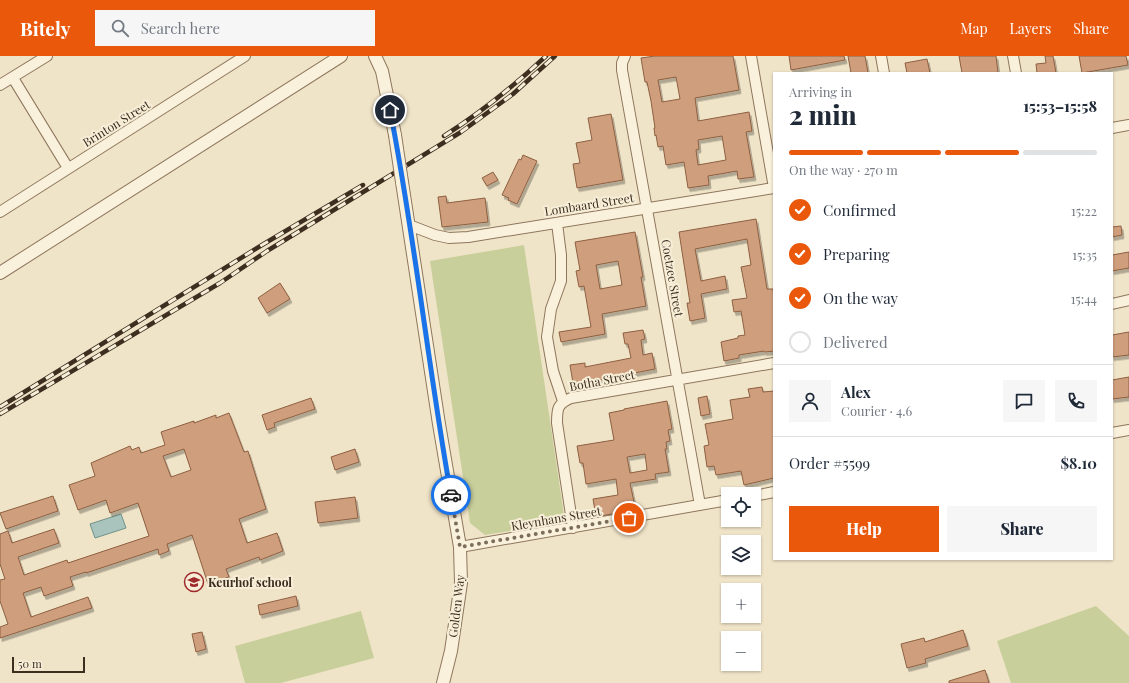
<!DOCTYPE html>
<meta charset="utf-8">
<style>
body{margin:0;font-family:"Playfair Display",serif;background:#f6f6f7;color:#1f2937;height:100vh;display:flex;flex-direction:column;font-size:15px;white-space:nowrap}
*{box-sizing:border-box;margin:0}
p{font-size:13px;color:#747a83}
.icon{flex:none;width:22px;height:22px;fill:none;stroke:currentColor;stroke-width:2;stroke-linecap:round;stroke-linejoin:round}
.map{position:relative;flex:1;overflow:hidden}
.panel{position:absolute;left:773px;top:16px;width:340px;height:488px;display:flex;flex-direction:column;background:#fff;border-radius:0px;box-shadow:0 1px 3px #0004}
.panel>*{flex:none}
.tools{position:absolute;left:721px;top:431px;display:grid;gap:8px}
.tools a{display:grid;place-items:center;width:40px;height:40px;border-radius:0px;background:#fff;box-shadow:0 1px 3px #0004;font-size:20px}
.scale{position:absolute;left:12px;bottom:10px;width:73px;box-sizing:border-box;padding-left:4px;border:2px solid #3d2e20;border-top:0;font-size:11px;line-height:14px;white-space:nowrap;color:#3d2e20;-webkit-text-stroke:3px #f7eed8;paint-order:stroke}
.pin{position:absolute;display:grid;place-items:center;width:34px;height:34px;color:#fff;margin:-17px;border:2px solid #fff;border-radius:50%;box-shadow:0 1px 4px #0007}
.courier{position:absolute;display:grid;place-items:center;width:40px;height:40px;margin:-20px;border:3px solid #1a73e8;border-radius:50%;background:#fff;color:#222;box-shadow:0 1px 5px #0007}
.headline em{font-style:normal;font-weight:800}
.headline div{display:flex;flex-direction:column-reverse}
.headline{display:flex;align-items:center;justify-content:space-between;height:68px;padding:0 16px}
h1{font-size:26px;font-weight:800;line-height:30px}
.bar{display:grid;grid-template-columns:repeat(4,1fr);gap:6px 4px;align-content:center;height:48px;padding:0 16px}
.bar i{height:5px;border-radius:3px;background:#e0e1e3}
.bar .active{background:#ea580c}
.bar p{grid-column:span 4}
.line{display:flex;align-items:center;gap:10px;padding:0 16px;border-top:1px solid #e0e1e3}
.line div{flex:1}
.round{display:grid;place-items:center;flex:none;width:42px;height:42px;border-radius:0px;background:#f6f6f7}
ol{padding:0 16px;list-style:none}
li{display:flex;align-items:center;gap:12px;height:44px}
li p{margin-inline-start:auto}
li .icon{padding:4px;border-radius:50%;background:#ea580c;color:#fff;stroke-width:4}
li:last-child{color:#747a83}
li i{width:22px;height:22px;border:2px solid #e0e1e3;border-radius:50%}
.primary-button{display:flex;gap:8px;margin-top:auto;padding:8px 16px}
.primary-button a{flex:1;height:46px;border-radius:0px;background:#ea580c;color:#fff;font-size:16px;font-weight:800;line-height:46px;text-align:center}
.primary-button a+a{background:#f6f6f7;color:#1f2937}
header{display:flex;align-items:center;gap:24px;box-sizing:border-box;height:56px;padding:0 20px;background:#ea580c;color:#fff}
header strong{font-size:19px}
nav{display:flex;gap:22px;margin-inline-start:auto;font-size:14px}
.search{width:280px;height:36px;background:#f6f6f7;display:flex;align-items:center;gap:10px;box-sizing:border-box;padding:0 14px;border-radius:0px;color:#747a83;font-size:15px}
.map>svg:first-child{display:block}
</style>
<header>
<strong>Bitely</strong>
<div class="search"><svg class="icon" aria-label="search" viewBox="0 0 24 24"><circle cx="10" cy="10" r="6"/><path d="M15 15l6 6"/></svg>Search here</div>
<nav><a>Map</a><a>Layers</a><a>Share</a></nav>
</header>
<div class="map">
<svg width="1129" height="627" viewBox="0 0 1129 627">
<defs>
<filter id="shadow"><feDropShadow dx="2" dy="3.5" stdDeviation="0" flood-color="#0004"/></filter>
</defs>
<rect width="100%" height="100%" fill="#f0e4c8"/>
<path fill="#c9cf9b" d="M524,189L565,466L485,479L470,467L430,205Z
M1096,550L1129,580V627H1011L997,585Z
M361,555L374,602L281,627H245L235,590Z"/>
<path fill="#a9c4bc" stroke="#6f938a" d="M121,458L126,472L95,482L90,468Z"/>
<path fill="#cf9f7d" stroke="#8d5f41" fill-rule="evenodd" filter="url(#shadow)" d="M655,0H733L739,34L695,42L698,65L749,56L752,75L746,76L754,121L738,123L737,115L708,120L709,129L688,132L684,106L666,109L663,90L658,91L656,79L655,80L654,72H655L651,45L647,26H645L641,2ZM676,21L680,43L662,46L658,24ZM722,80L726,104L698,109L696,94L699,93L698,84Z
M789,0H844L845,4L791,14Z
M848,0H865L868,17H851Z
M959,0H996L998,17H962Z
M1045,0H1053L1056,17H1037L1036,8L1046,7Z
M1079,0H1126L1128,9L1082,17Z
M927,3L930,17H907L905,7Z
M611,58L623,124L577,132L573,108L580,107L576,87L592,84L588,62Z
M523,99L537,105L517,148L508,144L509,142L502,139L519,103L521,104Z
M493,116L498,124L487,130L482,122Z
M446,140L447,147L485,142L488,166L442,171L438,141Z
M756,163L767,233H773L774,240V295L765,296L764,295L739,299V302L724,305L721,286L738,282V280L745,279L741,255L734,256L732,244L747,242L741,211L751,209L747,183L695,193L701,225L725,220L727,233L701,238L705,262L690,265L687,247H690L679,176Z
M1121,170L1122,179L1112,181V171Z
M635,176L643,221H641L646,250L602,258L605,278L561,286L559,276L591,271L584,230L579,231L576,215L580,214L575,186ZM618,205L622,229L600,233L596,209Z
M1129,196V212L1112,215V199Z
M280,227L290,243L267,257L258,242Z
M643,274L645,283L641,284L643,299L652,297L655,313L593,325L592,324L573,327L570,309L585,307V311L631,302L628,288H625L623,277Z
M1129,276V299L1112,301V279Z
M1129,321V341L1112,343V324Z
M762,331L763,336L774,335V422L744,429L741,415L716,419L714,410L707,411L704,390L709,389L705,368L733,363L730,344L750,341L748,333Z
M707,340L710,358L701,360L698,342Z
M311,342L315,353L274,367L275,371L267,374L262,359Z
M667,345L672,373L668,374L670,385L666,386L667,393H665L669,416L655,418L656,423L630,427L634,446L621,448L622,456L596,461L593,443L618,439L616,423L586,428L583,407H580L577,390L614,384L609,357L624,354V353ZM645,398L647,414L630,417L627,401Z
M229,357L244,396L248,395L266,453L239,463L247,487L277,477L283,495L260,504L259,501L226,513L229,521L208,528L192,479L167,488L169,495L159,499L158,493L86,517V516L70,521L73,530L44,540L41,531L23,537L31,561L88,541L92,552L0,582V571L8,568L0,545V524L5,523L0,508V478L8,475L12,487L54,473L59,487L18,501L24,519L67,504L68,507L149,480L138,447L110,457L106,444L78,454L69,429L95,420L91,407L130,390L132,394L139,391L141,397L165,389L161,376L194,365V367L216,359V362ZM184,393L191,414L171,421L163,400Z
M355,393L359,406L335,414L331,401Z
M53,440L58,455L6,473L0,457Z
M355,441L358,462L318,467L315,446Z
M296,540L298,550L260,559L258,549Z
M963,574L968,590L925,603L926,607L907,612L901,588L924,582L925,586Z
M202,576L206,593L196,596L192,578Z
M985,614L989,627H949V625Z"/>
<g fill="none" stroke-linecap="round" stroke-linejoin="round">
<g stroke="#8d765c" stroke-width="12">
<path id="minor" d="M625,0L622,7V14L700,449
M751,0L774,132
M881,0L884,17
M1013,0L1016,17
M13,22L68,112
M0,29L47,0
M1112,72L1129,69
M0,156L245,0
M557,167L561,199V225L551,253L547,281L553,315L563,345
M409,169L435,179L449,182L468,181L774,132
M1112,248L1129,244
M1112,377L1129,374
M754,440L774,436
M573,472L557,367C557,353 557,348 571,342L774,307
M460,491L728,444"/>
</g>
<g stroke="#8d765c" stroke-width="14">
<path id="tertiary" d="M375,0L382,15L395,79
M402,126L439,368L460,491L461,527L451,595L443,627
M0,217L341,0"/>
</g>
<use href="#minor" stroke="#faf1dc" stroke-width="10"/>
<use href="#tertiary" stroke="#faf1dc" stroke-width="12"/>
<g stroke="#3d2e20" stroke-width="4.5">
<path id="rail" d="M444,80C480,57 514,30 546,0
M0,351L262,189L363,129
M0,358L220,227L267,195L461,76L513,38L555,0"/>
</g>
<use href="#rail" stroke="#f7eed8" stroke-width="3" stroke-dasharray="9" stroke-linecap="butt"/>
<g stroke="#8d765c" stroke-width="14" stroke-linecap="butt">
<path id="tertiary-bridge" d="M395,79L402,126"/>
</g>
<use href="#tertiary-bridge" stroke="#faf1dc" stroke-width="12"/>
</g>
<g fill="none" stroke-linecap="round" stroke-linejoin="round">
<path stroke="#7c6e5b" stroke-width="4" stroke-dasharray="0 7.2" d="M451,439L460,491L629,462"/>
<path stroke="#1a73e8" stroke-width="5" d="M390,54C415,181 428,311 451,439"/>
</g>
<defs>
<g id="school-ring" transform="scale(1)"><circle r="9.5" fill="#f7eed8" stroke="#9e2a2b" stroke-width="1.5"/><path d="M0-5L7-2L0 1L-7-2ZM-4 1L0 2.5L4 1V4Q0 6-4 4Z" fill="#9e2a2b"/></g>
</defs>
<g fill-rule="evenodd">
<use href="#school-ring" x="194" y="526"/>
</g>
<g text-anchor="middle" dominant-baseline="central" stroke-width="4" stroke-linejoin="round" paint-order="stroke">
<g font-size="12" fill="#3d2e20" stroke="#f7eed8">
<text transform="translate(116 67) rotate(-32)">Brinton Street</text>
<text transform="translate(589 148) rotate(-9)">Lombaard Street</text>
<text transform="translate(673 222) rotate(80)">Coetzee Street</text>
<text transform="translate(602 324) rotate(-11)">Botha Street</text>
<text transform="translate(556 462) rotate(-10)">Kleynhans Street</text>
<text transform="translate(456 550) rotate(-83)">Golden Way</text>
</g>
<g font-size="12" font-weight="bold" fill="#3d2e20" stroke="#f7eed8" text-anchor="start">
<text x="208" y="526">Keurhof school</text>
</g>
</g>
</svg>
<div class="tools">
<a><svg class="icon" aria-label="locate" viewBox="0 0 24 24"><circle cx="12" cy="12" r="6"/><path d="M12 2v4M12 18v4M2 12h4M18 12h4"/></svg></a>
<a><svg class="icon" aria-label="layers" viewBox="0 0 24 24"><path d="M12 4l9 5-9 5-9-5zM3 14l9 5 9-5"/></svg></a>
<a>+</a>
<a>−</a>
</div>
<div class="scale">50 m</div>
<div class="pin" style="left:629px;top:462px;background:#ea580c"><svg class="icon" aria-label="bag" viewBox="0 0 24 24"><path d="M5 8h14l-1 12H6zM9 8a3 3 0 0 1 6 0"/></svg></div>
<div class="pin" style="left:390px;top:54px;background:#1f2937"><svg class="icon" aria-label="home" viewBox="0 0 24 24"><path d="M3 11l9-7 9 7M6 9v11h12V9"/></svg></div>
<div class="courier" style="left:451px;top:439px"><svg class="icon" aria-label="car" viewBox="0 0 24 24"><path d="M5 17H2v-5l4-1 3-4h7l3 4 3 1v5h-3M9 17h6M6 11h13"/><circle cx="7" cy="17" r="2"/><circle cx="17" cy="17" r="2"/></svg></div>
<section class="panel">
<div class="headline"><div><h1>2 min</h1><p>Arriving in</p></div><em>15:53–15:58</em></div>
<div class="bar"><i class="active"></i><i class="active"></i><i class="active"></i><i></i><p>On the way · 270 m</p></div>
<ol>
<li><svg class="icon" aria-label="check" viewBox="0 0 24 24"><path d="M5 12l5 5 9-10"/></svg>Confirmed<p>15:22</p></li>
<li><svg class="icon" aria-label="check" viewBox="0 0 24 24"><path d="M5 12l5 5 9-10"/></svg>Preparing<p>15:35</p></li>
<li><svg class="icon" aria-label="check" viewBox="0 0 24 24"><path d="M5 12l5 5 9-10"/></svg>On the way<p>15:44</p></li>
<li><i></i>Delivered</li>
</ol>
<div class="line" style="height:72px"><a class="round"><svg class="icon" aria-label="person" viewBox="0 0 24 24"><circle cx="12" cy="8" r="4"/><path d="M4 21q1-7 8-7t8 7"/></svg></a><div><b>Alex</b><p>Courier · 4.6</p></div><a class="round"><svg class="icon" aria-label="chat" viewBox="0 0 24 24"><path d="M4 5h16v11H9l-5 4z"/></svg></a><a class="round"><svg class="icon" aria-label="phone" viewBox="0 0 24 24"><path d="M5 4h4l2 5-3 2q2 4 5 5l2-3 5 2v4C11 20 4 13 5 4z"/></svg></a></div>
<div class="line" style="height:52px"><div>Order #5599</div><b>$8.10</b></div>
<div class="primary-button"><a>Help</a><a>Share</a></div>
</section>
</div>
